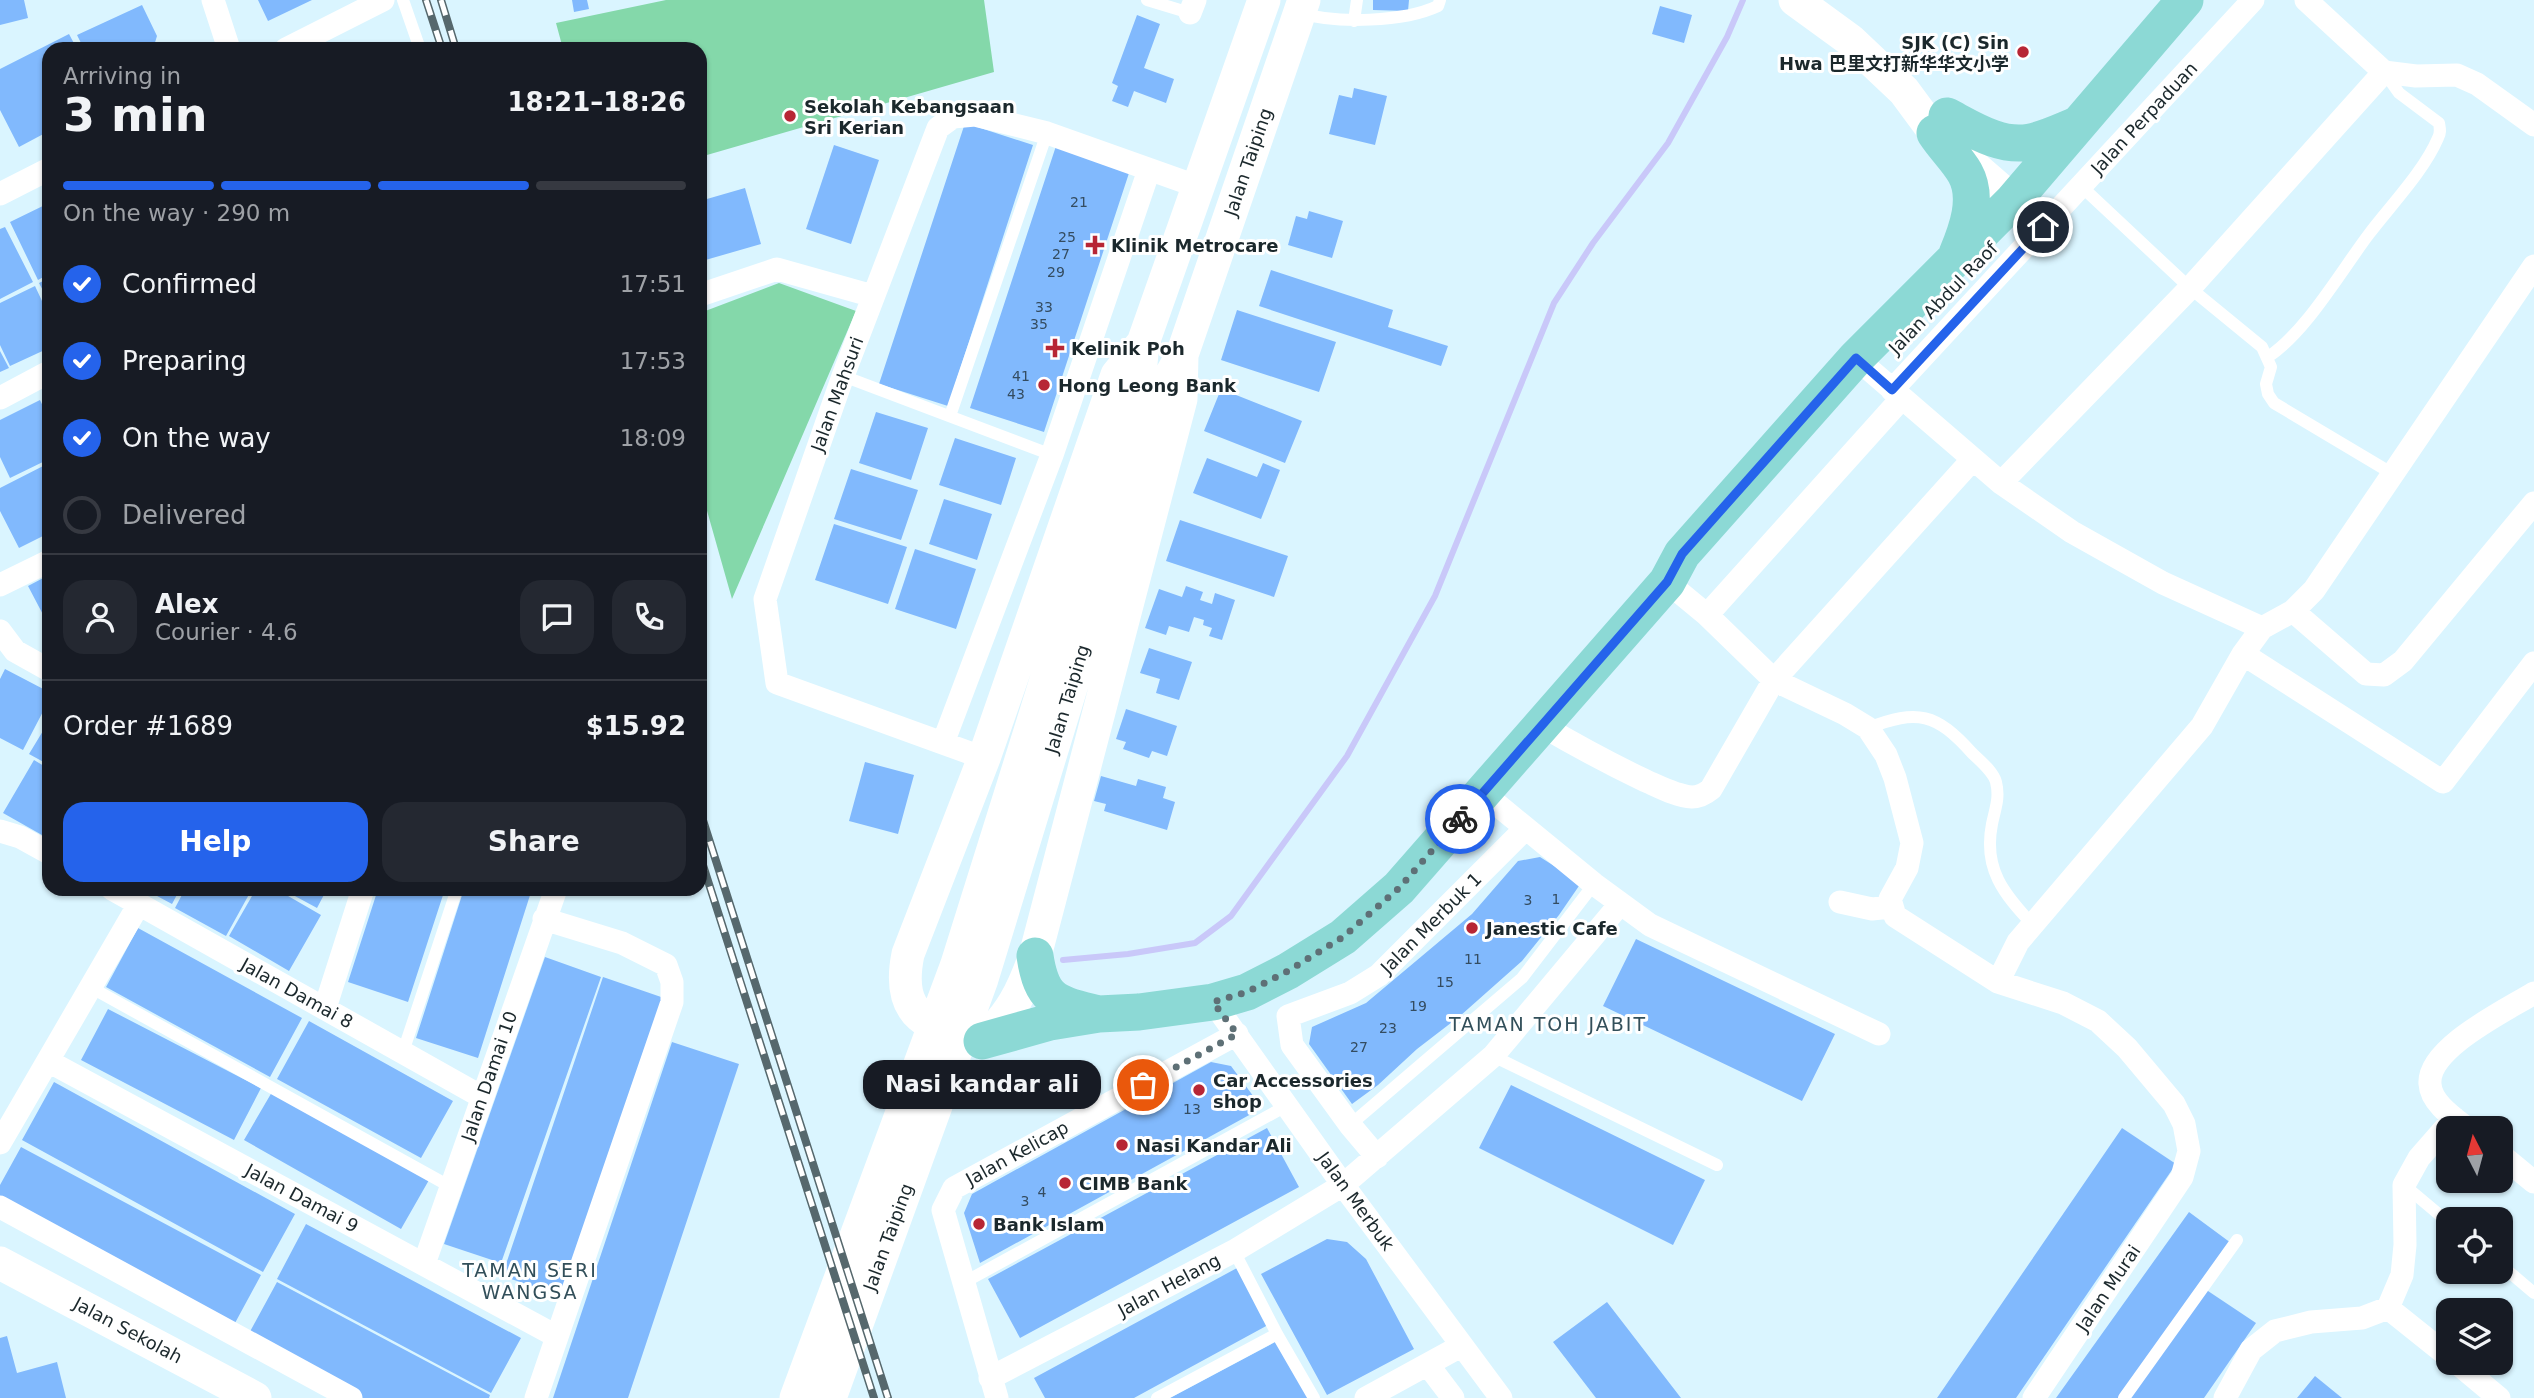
<!DOCTYPE html>
<meta charset="utf-8">
<style>
body{margin:0;font-family:"DejaVu Sans","Noto Sans SC",sans-serif;background:#242831;color:#f1f3f6;height:100vh;display:flex;flex-direction:column;font-size:26px;white-space:nowrap}
*{box-sizing:border-box;margin:0}
p{font-size:23px;color:#9ea1a6}
.icon{flex:none;width:38px;height:38px;fill:none;stroke:currentColor;stroke-width:2;stroke-linecap:round;stroke-linejoin:round}
.map{position:relative;flex:1;overflow:hidden}
.details{position:absolute;left:42px;top:42px;width:665px;height:854px;display:flex;flex-direction:column;background:#171b24;border-radius:21px;box-shadow:0 2px 5px #0004}
.details>*{flex:none}
.needle{width:46px;rotate:354deg}
.fabs{position:absolute;left:2436px;top:1116px;display:grid;gap:14px}
.fabs a{display:grid;place-items:center;width:77px;height:77px;border-radius:14px;background:#171b24;box-shadow:0 2px 5px #0004;font-size:35px}
.pin{position:absolute;display:grid;place-items:center;width:60px;height:60px;color:#fff;margin:-30px;border:4px solid #fff;border-radius:50%;box-shadow:0 2px 7px #0007}
.courier{position:absolute;display:grid;place-items:center;width:70px;height:70px;margin:-35px;border:5px solid #2563eb;border-radius:50%;background:#fff;color:#222;box-shadow:0 2px 9px #0007}
.bubble{position:absolute;height:49px;border-radius:21px;background:#171b24;box-shadow:0 2px 5px #0004;font-size:23px;font-weight:800;line-height:49px;text-align:center}
.headline em{font-style:normal;font-weight:800}
.headline div{display:flex;flex-direction:column-reverse}
.headline{display:flex;align-items:center;justify-content:space-between;height:119px;padding:0 21px}
h1{font-size:46px;font-weight:800;line-height:52px}
.bar{display:grid;grid-template-columns:repeat(4,1fr);gap:10px 7px;align-content:center;height:84px;padding:0 21px}
.bar i{height:9px;border-radius:5px;background:#363941}
.bar .selected{background:#2563eb}
.bar p{grid-column:span 4}
.line{display:flex;align-items:center;gap:18px;padding:0 21px;border-top:2px solid #363941}
.line div{flex:1}
.round{display:grid;place-items:center;flex:none;width:74px;height:74px;border-radius:21px;background:#242831}
ol{padding:0 21px;list-style:none}
li{display:flex;align-items:center;gap:21px;height:77px}
li p{margin-inline-start:auto}
li .icon{padding:7px;border-radius:50%;background:#2563eb;color:#fff;stroke-width:4}
li:last-child{color:#9ea1a6}
li i{width:38px;height:38px;border:4px solid #363941;border-radius:50%}
.button{display:flex;gap:14px;margin-top:auto;padding:14px 21px}
.button a{flex:1;height:80px;border-radius:21px;background:#2563eb;color:#fff;font-size:28px;font-weight:800;line-height:80px;text-align:center}
.button a+a{background:#242831;color:#f1f3f6}
.map>svg:first-child{display:block}
</style>
<div class="map">
<svg width="2534" height="1398" viewBox="0 0 2534 1398">
<rect width="100%" height="100%" fill="#daf5ff"/>
<path fill="#84d8aa" d="M666,0H984L994,72L700,157V49H563L556,23Z
M779,283L856,311L732,599L700,486V313Z"/>
<g fill="none" stroke-linecap="round" stroke-linejoin="round">
<path stroke="#c9c8f9" stroke-width="6" d="M1063,960L1128,954L1195,943L1231,916L1347,756L1435,596L1554,303L1593,243L1668,143L1727,37L1743,0"/>
</g>
<path fill="#81b9fd" d="M0,0H24L28,18L0,25Z
M258,0H312L268,21Z
M572,0H587L589,9L574,12Z
M1373,0H1409L1408,11L1373,10Z
M142,5L157,36L153,49H84L77,35Z
M1660,6L1692,15L1684,43L1652,34Z
M1137,15L1160,24L1144,68L1174,79L1166,103L1134,91L1128,107L1112,101L1118,86L1112,83Z
M69,34L77,49H49V131L19,147L0,110V69Z
M1354,88L1387,96L1375,145L1329,134L1339,95L1352,98Z
M965,123L1033,145L948,406L879,384Z
M834,145L879,160L851,244L806,229Z
M1056,146L1130,170L1044,432L970,408Z
M745,188L761,244L702,261L700,253V201Z
M49,203V274L38,280L10,222Z
M1309,211L1343,221L1332,258L1288,245L1296,216L1307,219Z
M5,227L33,282L0,299V229Z
M1271,270L1393,310L1388,327L1448,346L1441,366L1259,306Z
M49,278V302L39,283Z
M35,286L49,316V348L10,366L0,345V303Z
M1237,310L1336,342L1319,392L1221,360Z
M0,351L9,368L0,372Z
M1221,389L1302,421L1285,463L1204,431Z
M40,400L49,419V459L10,478L0,457V420Z
M876,412L928,428L911,480L859,463Z
M955,438L1016,458L1001,505L939,485Z
M1207,458L1257,477L1263,463L1280,470L1261,519L1193,493Z
M49,463V533L19,548L0,511V488Z
M851,469L918,490L901,540L834,519Z
M944,499L992,514L977,560L929,544Z
M1180,520L1288,556L1274,597L1166,561Z
M834,524L907,547L888,604L815,580Z
M915,549L976,569L956,629L895,609Z
M49,575V626L28,586Z
M1186,586L1203,592L1200,600L1212,604L1215,593L1235,600L1222,640L1209,636L1212,628L1203,625L1204,620L1194,617L1189,632L1169,626L1166,635L1145,628L1159,589L1182,597Z
M1149,648L1192,662L1179,700L1156,693L1160,679L1140,673Z
M5,669L49,692V700L23,750L0,738V679Z
M1126,709L1177,726L1167,756L1152,751L1149,758L1123,749L1126,742L1116,739Z
M49,721V765L29,754Z
M34,760L49,769V839L3,813Z
M865,762L914,775L898,834L849,821Z
M1101,776L1136,786L1138,779L1166,787L1163,798L1175,802L1167,830L1104,811L1106,804L1094,801Z
M1540,857L1581,883L1559,915L1522,961L1460,1016L1417,1049L1378,1085L1352,1104L1309,1044L1312,1027L1366,1003L1472,914L1518,861Z
M144,889H180L172,904Z
M185,889H252L226,936L175,908Z
M256,889H276L321,915L289,971L229,936Z
M282,889H327L317,908Z
M378,889H445L408,1002L348,982Z
M464,889H532L478,1058L416,1038Z
M138,928L302,1018L270,1077L106,987Z
M1636,939L1835,1034L1802,1101L1603,1006Z
M545,957L601,977L501,1263L444,1244Z
M603,977L664,998L563,1296L502,1276Z
M108,1009L261,1088L234,1140L81,1060Z
M309,1021L453,1101L421,1158L277,1079Z
M672,1042L739,1064L628,1398H553Z
M1211,1062L1231,1066L1262,1108L980,1263L964,1213L972,1194Z
M54,1082L295,1214L263,1272L22,1140Z
M1511,1085L1705,1180L1673,1245L1479,1148Z
M272,1092L429,1180L401,1229L244,1140Z
M1267,1128L1299,1187L1020,1338L988,1279Z
M2122,1128L2176,1164L2016,1398H1937Z
M21,1147L261,1275L235,1323L0,1198V1185Z
M2189,1212L2231,1243L2120,1398H2056Z
M306,1224L521,1338L491,1393L277,1279Z
M1327,1239L1347,1242L1366,1259L1414,1349L1327,1395L1261,1274Z
M1237,1268L1268,1325L1134,1398H1045L1034,1378Z
M277,1282L490,1395L489,1398H358L246,1339Z
M2205,1289L2256,1323L2204,1398H2129Z
M1607,1302L1681,1398H1596L1553,1342Z
M7,1336L17,1373L57,1362L66,1398H0V1338Z
M1277,1341L1308,1398H1170Z
M2315,1376L2342,1398H2297Z"/>
<g fill="none" stroke-linecap="round" stroke-linejoin="round">
<path stroke="#fff" stroke-width="12" d="M403,0L420,49
M1147,0L1190,13
M1300,13C1337,24 1404,22 1438,6L1440,0
M1354,21L1357,0
M2081,186L2190,288L2262,347L2271,367L2266,384L2268,394L2274,403L2393,474
M2268,357C2306,332 2341,271 2369,234C2391,205 2424,171 2438,138C2441,133 2440,129 2439,123L2399,93L2384,72
M843,376L1052,455
M950,416L1047,133
M1868,728C1918,709 1936,713 1972,753C1980,761 1993,771 1996,782C2000,798 1995,809 1992,824C1983,869 2004,894 2032,924
M90,987L451,1187
M403,1052L457,889
M1493,1056L1717,1165
M1350,1125L1522,978L1594,884
M2404,1185L2448,1222
M1234,1251L1277,1334L1314,1398
M2501,1265L2534,1293
M963,1283L1288,1105
M1157,1398L1277,1334
M2124,1398L2237,1240"/>
<path stroke="#fff" stroke-width="23" d="M213,0L229,49
M2306,0L2384,72L2416,76L2457,75L2477,84L2534,125
M1190,13L1195,0
M286,49L383,0
M0,194L49,169
M700,295L777,269L873,296
M1856,358L2001,483L2072,532L2163,583L2262,628
M1892,390L2253,0
M0,398L49,372
M2001,483L2190,288L2384,72
M1667,582L1707,615L1774,680L1845,714L1868,728L1886,755L1895,778L1912,843L1907,868L1890,899L1895,916L1998,982L2063,1003L2098,1021L2127,1048L2174,1104L2184,1124L2189,1151L2182,1177L2034,1398
M0,585L49,561
M2293,611L2366,674L2384,675L2403,661L2534,503
M1707,615L1902,398
M0,631L15,651L49,670
M2243,654L2443,782L2534,663
M1541,725C1575,745 1610,764 1646,781C1660,787 1676,796 1692,797C1700,797 1705,794 1711,789L1774,680L1973,459
M943,743L1052,455L1149,170
M984,758L777,683L765,599L843,376L938,128L953,117L975,115L1047,133L1199,187
M1483,793L1594,884L1650,925L1879,1034
M0,831L20,837L49,853
M112,889L482,1097
M1840,902L1872,909L1891,907
M1998,982L2018,942L2202,726L2243,654L2262,628L2293,611L2314,590L2534,266
M1213,1002L1343,1185L1501,1398
M325,1008L363,889
M48,1061L556,1336
M2468,1129C2454,1118 2431,1103 2430,1084C2427,1048 2507,1010 2534,993
M0,1143L139,904
M2501,1155L2534,1182
M1377,1157L1350,1125L1292,1045L1288,1016L1350,993L1379,975L1525,829
M0,1207L351,1398
M424,1264L556,889
M2388,1308L2448,1356
M2457,1363L2499,1398
M1428,1365L1453,1398
M990,1378L1234,1251L1343,1185L1493,1056L1620,904
M536,1398L672,1002V982L666,965L622,943L544,919
M997,1398L943,1210L954,1188L1237,1034
M1366,1398L1461,1346
M2225,1398L2251,1350L2275,1331L2311,1322L2362,1318L2388,1308L2402,1275L2405,1245L2404,1185L2419,1158L2454,1118"/>
<path stroke="#fff" stroke-width="33" d="M1795,0L1850,40L1904,91L1935,133L2026,212
M1143,343L1117,375L984,758L908,954C895,1018 929,1027 982,1041C1011,1015 1022,992 1035,956L1181,399L1182,355
M0,1263L255,1398
M796,1398L957,964L1139,384L1143,343L1264,0
M830,1398L982,979L1161,393L1182,355L1304,0"/>
<path stroke="#8cd9d5" stroke-width="37" d="M1947,116C1972,129 2001,148 2030,142C2046,139 2062,131 2077,125
M1935,133C1944,147 1957,159 1965,173C1979,198 1967,230 1957,254
M1035,956C1042,1002 1056,1003 1098,1014
M982,1041L1050,1022L1099,1014L1139,1012L1213,1002L1247,992L1288,971L1343,937L1399,888L1667,582L1682,554L1856,358L2013,201L2185,0"/>
<g stroke="#56686d" stroke-width="8">
<path id="rail" d="M426,0L442,49
M441,0L456,49
M700,811L888,1398
M700,856L874,1398"/>
</g>
<use href="#rail" stroke="#fff" stroke-width="5" stroke-dasharray="16" stroke-linecap="butt"/>
</g>
<g fill="none" stroke-linecap="round" stroke-linejoin="round">
<path stroke="#5e7076" stroke-width="7" stroke-dasharray="0 12.6" d="M1143,1085L1237,1034L1213,1002L1247,992L1288,971L1343,937L1399,888L1460,819"/>
<path stroke="#2563eb" stroke-width="9" d="M1460,819L1667,582L1682,554L1856,358L1892,390L2043,227"/>
</g>
<g fill="#b72635" stroke="#fff" stroke-width="2.5">
<circle cx="2023" cy="52" r="7"/>
<circle cx="790" cy="116" r="7"/>
<path d="M1091.5 234.5h7v7h7v7h-7v7h-7v-7h-7v-7h7z"/>
<path d="M1051.5 337.5h7v7h7v7h-7v7h-7v-7h-7v-7h7z"/>
<circle cx="1044" cy="385" r="7"/>
<circle cx="1472" cy="928" r="7"/>
<circle cx="1199" cy="1090" r="7"/>
<circle cx="1122" cy="1145" r="7"/>
<circle cx="1065" cy="1183" r="7"/>
<circle cx="979" cy="1224" r="7"/>
</g>
<g text-anchor="middle" dominant-baseline="central" stroke-width="6" stroke-linejoin="round" paint-order="stroke">
<g font-size="14" fill="#344c60">
<text x="1079" y="202">21</text>
<text x="1067" y="237">25</text>
<text x="1061" y="254">27</text>
<text x="1056" y="272">29</text>
<text x="1044" y="307">33</text>
<text x="1039" y="324">35</text>
<text x="1021" y="376">41</text>
<text x="1016" y="394">43</text>
<text x="1556" y="899">1</text>
<text x="1528" y="900">3</text>
<text x="1473" y="959">11</text>
<text x="1445" y="982">15</text>
<text x="1418" y="1006">19</text>
<text x="1388" y="1028">23</text>
<text x="1359" y="1047">27</text>
<text x="1192" y="1109">13</text>
<text x="1042" y="1192">4</text>
<text x="1025" y="1201">3</text>
</g>
<g font-size="18" font-weight="bold" fill="#1b282c" stroke="#fff" text-anchor="start">
<text x="2009" y="42" text-anchor="end">SJK (C) Sin<tspan x="2009" dy="21">Hwa 巴里文打新华华文小学</tspan></text>
<text x="804" y="106">Sekolah Kebangsaan<tspan x="804" dy="21">Sri Kerian</tspan></text>
<text x="1111" y="245">Klinik Metrocare</text>
<text x="1071" y="348">Kelinik Poh</text>
<text x="1058" y="385">Hong Leong Bank</text>
<text x="1486" y="928">Janestic Cafe</text>
<text x="1213" y="1080">Car Accessories<tspan x="1213" dy="21">shop</tspan></text>
<text x="1136" y="1145">Nasi Kandar Ali</text>
<text x="1079" y="1183">CIMB Bank</text>
<text x="993" y="1224">Bank Islam</text>
</g>
<g font-size="18" fill="#1b282c" stroke="#fff">
<text transform="translate(2144 118) rotate(-47)">Jalan Perpaduan</text>
<text transform="translate(1248 162) rotate(-71)">Jalan Taiping</text>
<text transform="translate(1943 298) rotate(-46)">Jalan Abdul Raof</text>
<text transform="translate(837 394) rotate(-70)">Jalan Mahsuri</text>
<text transform="translate(1067 699) rotate(-73)">Jalan Taiping</text>
<text transform="translate(1431 923) rotate(-45)">Jalan Merbuk 1</text>
<text transform="translate(297 993) rotate(29)">Jalan Damai 8</text>
<text transform="translate(489 1076) rotate(-71)">Jalan Damai 10</text>
<text transform="translate(1017 1153) rotate(-29)">Jalan Kelicap</text>
<text transform="translate(302 1198) rotate(28)">Jalan Damai 9</text>
<text transform="translate(1356 1201) rotate(54)">Jalan Merbuk</text>
<text transform="translate(888 1237) rotate(-70)">Jalan Taiping</text>
<text transform="translate(1169 1285) rotate(-28)">Jalan Helang</text>
<text transform="translate(2108 1288) rotate(-56)">Jalan Murai</text>
<text transform="translate(128 1330) rotate(28)">Jalan Sekolah</text>
</g>
<g font-size="19" letter-spacing="2" fill="#324f5a" stroke="#fff">
<text x="1548" y="1024">TAMAN TOH JABIT</text>
<text x="530" y="1270">TAMAN SERI<tspan x="530" dy="22">WANGSA</tspan></text>
</g>
</g>
</svg>
<div class="fabs">
<a><svg class="needle" viewBox="-14 -14 28 28"><path d="M0-13l5 13h-10z" fill="#e53935"/><path d="M0 13l5-13h-10z" fill="#9ea1a6"/></svg></a>
<a><svg class="icon" aria-label="locate" viewBox="0 0 24 24"><circle cx="12" cy="12" r="6"/><path d="M12 2v4M12 18v4M2 12h4M18 12h4"/></svg></a>
<a><svg class="icon" aria-label="layers" viewBox="0 0 24 24"><path d="M12 4l9 5-9 5-9-5zM3 14l9 5 9-5"/></svg></a>
</div>
<div class="pin" style="left:1143px;top:1085px;background:#ea580c"><svg class="icon" aria-label="bag" viewBox="0 0 24 24"><path d="M5 8h14l-1 12H6zM9 8a3 3 0 0 1 6 0"/></svg></div>
<div class="pin" style="left:2043px;top:227px;background:#1f2937"><svg class="icon" aria-label="home" viewBox="0 0 24 24"><path d="M3 11l9-7 9 7M6 9v11h12V9"/></svg></div>
<div class="courier" style="left:1460px;top:819px"><svg class="icon" aria-label="bike" viewBox="0 0 24 24"><circle cx="6" cy="16" r="4"/><circle cx="18" cy="16" r="4"/><path d="M6 16l4-8h5l3 8M10 8l3 8H6M13 5h3"/></svg></div>
<div class="bubble" style="left:863px;top:1060px;width:238px">Nasi kandar ali</div>
<section class="details">
<div class="headline"><div><h1>3 min</h1><p>Arriving in</p></div><em>18:21–18:26</em></div>
<div class="bar"><i class="selected"></i><i class="selected"></i><i class="selected"></i><i></i><p>On the way · 290 m</p></div>
<ol>
<li><svg class="icon" aria-label="check" viewBox="0 0 24 24"><path d="M5 12l5 5 9-10"/></svg>Confirmed<p>17:51</p></li>
<li><svg class="icon" aria-label="check" viewBox="0 0 24 24"><path d="M5 12l5 5 9-10"/></svg>Preparing<p>17:53</p></li>
<li><svg class="icon" aria-label="check" viewBox="0 0 24 24"><path d="M5 12l5 5 9-10"/></svg>On the way<p>18:09</p></li>
<li><i></i>Delivered</li>
</ol>
<div class="line" style="height:126px"><a class="round"><svg class="icon" aria-label="person" viewBox="0 0 24 24"><circle cx="12" cy="8" r="4"/><path d="M4 21q1-7 8-7t8 7"/></svg></a><div><b>Alex</b><p>Courier · 4.6</p></div><a class="round"><svg class="icon" aria-label="chat" viewBox="0 0 24 24"><path d="M4 5h16v11H9l-5 4z"/></svg></a><a class="round"><svg class="icon" aria-label="phone" viewBox="0 0 24 24"><path d="M5 4h4l2 5-3 2q2 4 5 5l2-3 5 2v4C11 20 4 13 5 4z"/></svg></a></div>
<div class="line" style="height:91px"><div>Order #1689</div><b>$15.92</b></div>
<div class="button"><a>Help</a><a>Share</a></div>
</section>
</div>
